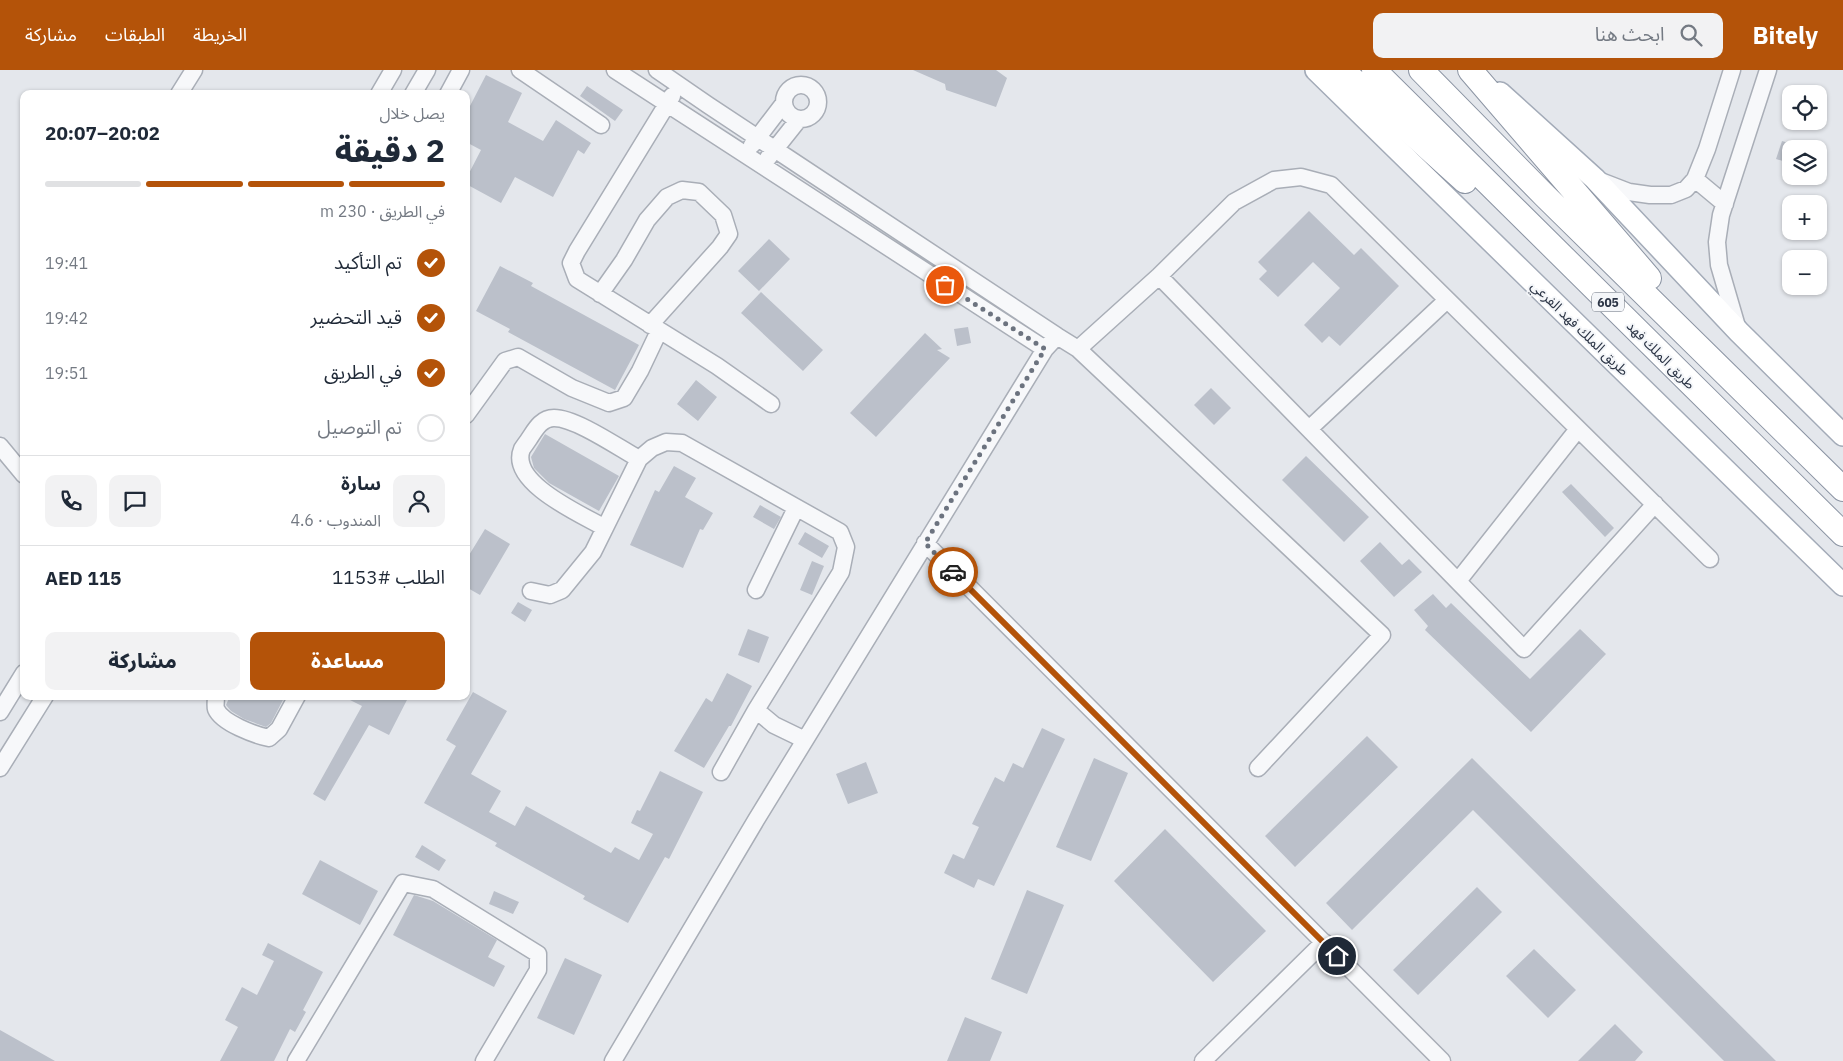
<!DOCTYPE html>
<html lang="ar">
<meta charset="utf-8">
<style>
body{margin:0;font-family:"IBM Plex Sans","Noto Sans Arabic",sans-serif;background:#f2f2f3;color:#1f2937;direction:rtl;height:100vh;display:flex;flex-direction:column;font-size:19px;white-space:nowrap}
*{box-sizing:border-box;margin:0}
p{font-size:16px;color:#747a83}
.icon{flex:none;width:28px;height:28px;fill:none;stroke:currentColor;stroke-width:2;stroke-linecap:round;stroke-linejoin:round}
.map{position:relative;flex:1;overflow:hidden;direction:ltr}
.sheet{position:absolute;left:20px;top:20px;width:450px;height:610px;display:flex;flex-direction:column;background:#fff;border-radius:10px;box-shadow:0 1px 4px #0004;direction:rtl}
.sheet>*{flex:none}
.tools{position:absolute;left:1782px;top:15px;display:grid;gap:10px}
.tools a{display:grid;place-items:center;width:45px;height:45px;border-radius:10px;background:#fff;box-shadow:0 1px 4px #0004;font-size:25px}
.pin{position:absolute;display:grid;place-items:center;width:42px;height:42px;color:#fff;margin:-21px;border:2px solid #fff;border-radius:50%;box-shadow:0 1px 5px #0007}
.courier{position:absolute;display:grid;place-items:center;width:50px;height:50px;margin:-25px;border:4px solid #b45309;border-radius:50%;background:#fff;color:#222;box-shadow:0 1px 6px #0007}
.overview em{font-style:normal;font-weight:800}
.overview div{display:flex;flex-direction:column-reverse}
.overview{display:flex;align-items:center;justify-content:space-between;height:85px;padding:0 25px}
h1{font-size:32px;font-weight:800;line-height:38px}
.bar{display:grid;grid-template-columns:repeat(4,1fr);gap:8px 5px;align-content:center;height:60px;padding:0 25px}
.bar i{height:6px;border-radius:4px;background:#e0e1e3}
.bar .selected{background:#b45309}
.bar p{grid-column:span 4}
.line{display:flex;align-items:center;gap:12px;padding:0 25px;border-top:1px solid #e0e1e3}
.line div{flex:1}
.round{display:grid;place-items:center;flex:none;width:52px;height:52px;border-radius:10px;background:#f2f2f3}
ol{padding:0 25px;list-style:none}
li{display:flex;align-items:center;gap:15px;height:55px}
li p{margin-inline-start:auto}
li .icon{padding:5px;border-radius:50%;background:#b45309;color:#fff;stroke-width:4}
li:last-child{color:#747a83}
li i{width:28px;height:28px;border:2px solid #e0e1e3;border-radius:50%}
.cta{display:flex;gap:10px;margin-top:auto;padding:10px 25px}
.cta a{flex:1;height:58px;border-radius:10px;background:#b45309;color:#fff;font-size:20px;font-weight:800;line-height:58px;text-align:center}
.cta a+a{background:#f2f2f3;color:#1f2937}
header{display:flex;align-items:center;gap:30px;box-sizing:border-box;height:70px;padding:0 25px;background:#b45309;color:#fff}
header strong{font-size:24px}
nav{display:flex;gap:28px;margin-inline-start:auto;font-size:18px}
.search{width:350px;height:45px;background:#f2f2f3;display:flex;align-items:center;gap:12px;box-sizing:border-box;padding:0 18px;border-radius:10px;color:#747a83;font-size:19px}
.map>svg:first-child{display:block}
</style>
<header>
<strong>Bitely</strong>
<div class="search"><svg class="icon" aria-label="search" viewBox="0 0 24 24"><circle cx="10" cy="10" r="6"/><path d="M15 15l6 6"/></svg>ابحث هنا</div>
<nav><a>الخريطة</a><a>الطبقات</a><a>مشاركة</a></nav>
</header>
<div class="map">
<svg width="1843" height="991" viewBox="0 0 1843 991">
<rect width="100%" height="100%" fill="#e4e7ec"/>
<path fill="#bbc0ca" d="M913,0H996L1007,8L996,37L946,20L945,14Z
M486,5L522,23L508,52L543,71L556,50L591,73L584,84L578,80L553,127L515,107L501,133L466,114V109L481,80L466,72V34L470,36Z
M587,16L623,40L615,51L580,26Z
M1782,71L1795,75L1794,79H1791L1789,93L1776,89Z
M1309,141L1354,185L1361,178L1399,216L1340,276L1329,266L1322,273L1304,255L1340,218L1313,192L1278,227L1259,209L1267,201L1258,192Z
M769,169L790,189L759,221L738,201Z
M500,196L533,213L531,216L639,275L615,320L508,262L510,259L476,241Z
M761,222L823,280L803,301L741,243Z
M968,257L971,273L957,276L954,259Z
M925,263L942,279L937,280L950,288L876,367L850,343Z
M696,310L717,327L698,351L677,334Z
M1211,318L1231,338L1214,355L1194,335Z
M545,364L619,406L599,441L549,413L534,398L531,387Z
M1306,386L1369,447L1344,472L1282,410Z
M674,396L696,408L685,427L713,443L703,460L700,459L683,498L630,475L655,420L659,422Z
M1571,414L1614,458L1605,467L1562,422Z
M760,435L781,447L774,459L753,447Z
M485,459L510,474L480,525L466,517V490Z
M805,462L829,476L822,488L798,474Z
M1380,472L1402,495L1409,489L1422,502L1394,527L1360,491Z
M812,491L824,496L812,525L800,520Z
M1433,524L1446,538L1451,533L1530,609L1580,559L1606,584L1531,662L1425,560L1428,556L1414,540Z
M518,532L532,540L525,552L511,543Z
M748,559L769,567L759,593L738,585Z
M727,603L752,616L731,656H729L704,698L674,681L706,628L712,632Z
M473,622L507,641L471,704L501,721L489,742L515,756L526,736L611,783L615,777L639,790L653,764L631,753L637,740L640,741L660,701L703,722L669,789L665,787L628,853L583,829L585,826L495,776L497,773L424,733L456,676L446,670Z
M230,626H285L271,653L266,657L244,649L231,641L226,635Z
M342,626H409L389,665L369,655L325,731L313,724L362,636Z
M1042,658L1065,669L994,816L978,809L974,818L944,803L953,784L964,789L979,757L972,754L995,707L1004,712L1013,693L1023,698Z
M1367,666L1398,697L1295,797L1265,766Z
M1094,688L1128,703L1091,791L1056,777Z
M1472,688L1776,991H1724L1473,740L1352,860L1326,833Z
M866,692L878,723L848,734L836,704Z
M1165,759L1266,861L1213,912L1114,811Z
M422,775L446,790L439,801L415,787Z
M320,790L378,821L360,855L302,824Z
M1477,817L1502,842L1418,925L1393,900Z
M1027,820L1064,835L1027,924L991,909Z
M494,821L519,832L513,844L489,834Z
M414,825L433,831L497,870L488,887L505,896L494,917L393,865Z
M268,873L323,902L303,940L306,942L295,962L290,959L274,991H220L238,957L225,950L242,917L257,925L274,891L262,885Z
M1534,879L1576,920L1548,948L1506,906Z
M565,888L602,905L574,965L537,948Z
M965,947L1002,962L990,991H947Z
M1615,954L1643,982L1635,991H1578Z
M0,960L55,991H0Z"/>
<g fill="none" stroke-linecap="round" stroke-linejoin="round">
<g stroke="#a9aeb7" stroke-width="19">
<path id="minor" d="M520,0L601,55
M615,0L1045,279
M657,0L708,35L1057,266
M784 32a17 17 0 1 1 34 0a17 17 0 1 1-34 0Z
M179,24L194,0
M379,24L393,0
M413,24L427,0
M448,24L461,0
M672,26L577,181L571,193L577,209L717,296L771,334
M752,75L784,33
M768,88L799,49
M1695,109L1725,134
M1598,110L1629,122L1650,125H1671L1686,119L1695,109L1707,79L1732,0
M1159,206L1524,579L1655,434
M600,224L624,190L647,150L667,127L682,120L699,122L723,145L729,164L720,177L650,255
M1738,260L1719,195L1717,172L1721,145L1768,0
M1078,279L1382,565L1258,698
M466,345L505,291L518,287L572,318L609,333L624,328L640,301L659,261
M1309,359L1447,230
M0,376L24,405
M605,458C583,445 508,413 522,379C524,376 527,372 529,369C535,360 541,348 554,348C576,348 619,378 639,389
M925,473L1442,991
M1458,511L1578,359
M756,520L796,438
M531,521L550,525L562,520L593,482L639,389L652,378L666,372L682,373L840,462L846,477L841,502L756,640L774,655L805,670
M216,626C216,630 215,636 216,639C222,653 255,665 269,668L279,659L297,626
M0,642L24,603
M0,698L45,626
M721,702L756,640
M296,991L403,813L433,819L538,884V900L484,991
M613,991L756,750L1045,279L1057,266L1078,279L1159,206L1234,132L1274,110L1301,107L1331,115L1710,489
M1203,991L1324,872"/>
</g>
<g stroke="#a3abb8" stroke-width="24">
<path id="major" d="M1316,0L1843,515
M1500,23L1595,109L1739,262L1843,365"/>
</g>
<g stroke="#8b94a3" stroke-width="26">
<path id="highway" d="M1342,0L1465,111
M1374,0L1843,464
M1421,0L1545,126L1843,419
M1470,0L1649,208"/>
</g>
<use href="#minor" stroke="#f7f8fa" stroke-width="16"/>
<use href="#major" stroke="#fff" stroke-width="21"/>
<use href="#highway" stroke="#fff" stroke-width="24"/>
</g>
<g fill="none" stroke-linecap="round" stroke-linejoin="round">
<path stroke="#6c737f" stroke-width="5" stroke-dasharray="0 9" d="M945,215L1045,279L925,473L953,502"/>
<path stroke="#b45309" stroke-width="6" d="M953,502L1337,886"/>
</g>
<g text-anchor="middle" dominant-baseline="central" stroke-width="4" stroke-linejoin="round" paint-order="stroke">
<rect fill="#f4f6f9" stroke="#676e7b" stroke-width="1" x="1592" y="222.5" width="32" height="19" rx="4"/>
<g font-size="12" font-weight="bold" fill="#2b3445">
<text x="1608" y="232">605</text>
</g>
<g font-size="14" fill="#2b3445" stroke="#f4f6f9">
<text transform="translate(1580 258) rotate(44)">طريق الملك فهد الفرعي</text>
<text transform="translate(1661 285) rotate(45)">طريق الملك فهد</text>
</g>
</g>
</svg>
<div class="tools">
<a><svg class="icon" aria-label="locate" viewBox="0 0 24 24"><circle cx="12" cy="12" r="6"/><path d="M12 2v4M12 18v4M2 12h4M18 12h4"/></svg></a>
<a><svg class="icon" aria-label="layers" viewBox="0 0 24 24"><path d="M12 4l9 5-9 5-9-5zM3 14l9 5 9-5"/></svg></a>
<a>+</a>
<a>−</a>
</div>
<div class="pin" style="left:945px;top:215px;background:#ea580c"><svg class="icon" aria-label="bag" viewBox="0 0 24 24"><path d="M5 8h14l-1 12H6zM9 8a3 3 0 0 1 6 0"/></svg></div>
<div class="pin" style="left:1337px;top:886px;background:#1f2937"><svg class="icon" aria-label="home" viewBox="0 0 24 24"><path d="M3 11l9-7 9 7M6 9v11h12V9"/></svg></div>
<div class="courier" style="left:953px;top:502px"><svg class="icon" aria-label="car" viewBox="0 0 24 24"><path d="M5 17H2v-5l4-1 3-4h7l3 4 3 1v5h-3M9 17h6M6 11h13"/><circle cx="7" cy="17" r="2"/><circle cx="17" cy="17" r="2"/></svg></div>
<section class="sheet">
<div class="overview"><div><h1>2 دقيقة</h1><p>يصل خلال</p></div><em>20:02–20:07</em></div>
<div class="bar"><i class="selected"></i><i class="selected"></i><i class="selected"></i><i></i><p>في الطريق · 230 m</p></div>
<ol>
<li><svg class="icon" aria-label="check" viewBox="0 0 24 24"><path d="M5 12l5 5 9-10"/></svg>تم التأكيد<p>19:41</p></li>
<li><svg class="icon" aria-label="check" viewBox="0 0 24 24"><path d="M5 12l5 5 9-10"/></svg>قيد التحضير<p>19:42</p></li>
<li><svg class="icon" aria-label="check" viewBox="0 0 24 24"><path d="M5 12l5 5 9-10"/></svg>في الطريق<p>19:51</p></li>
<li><i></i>تم التوصيل</li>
</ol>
<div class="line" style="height:90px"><a class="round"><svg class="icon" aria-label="person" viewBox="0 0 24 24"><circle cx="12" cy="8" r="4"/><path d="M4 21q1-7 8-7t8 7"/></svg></a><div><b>سارة</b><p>المندوب · 4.6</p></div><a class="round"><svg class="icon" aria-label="chat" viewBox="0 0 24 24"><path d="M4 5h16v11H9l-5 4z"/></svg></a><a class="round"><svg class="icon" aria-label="phone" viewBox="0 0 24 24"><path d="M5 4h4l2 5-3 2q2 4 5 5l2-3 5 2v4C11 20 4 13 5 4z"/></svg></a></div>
<div class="line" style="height:65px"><div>الطلب #1153</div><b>AED 115</b></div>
<div class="cta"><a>مساعدة</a><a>مشاركة</a></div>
</section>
</div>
